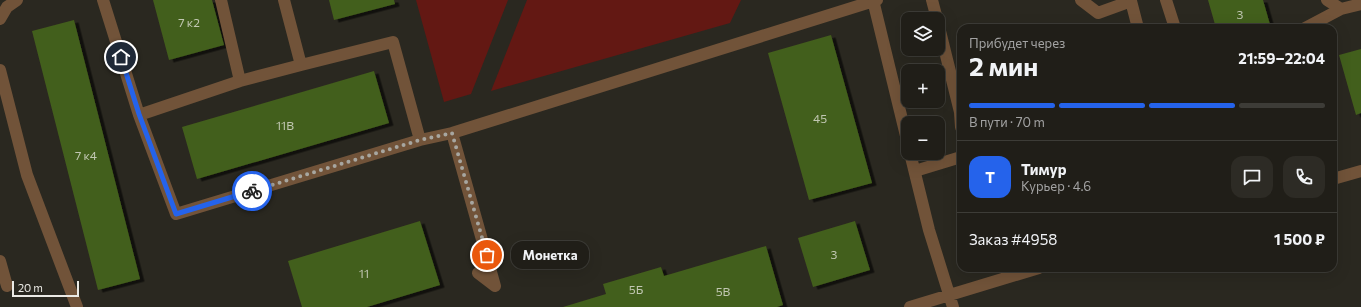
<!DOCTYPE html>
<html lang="ru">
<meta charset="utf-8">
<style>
body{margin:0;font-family:Commissioner,sans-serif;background:#2d2b25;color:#f1f3f6;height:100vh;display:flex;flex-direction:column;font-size:15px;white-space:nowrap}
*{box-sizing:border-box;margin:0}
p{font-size:13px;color:#a2a2a2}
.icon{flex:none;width:22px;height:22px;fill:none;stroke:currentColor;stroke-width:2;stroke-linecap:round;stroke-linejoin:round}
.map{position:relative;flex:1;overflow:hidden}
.side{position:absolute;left:957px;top:24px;width:380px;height:248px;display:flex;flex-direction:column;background:#201e18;border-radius:12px;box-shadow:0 4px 16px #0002,0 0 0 1px #3d3c37}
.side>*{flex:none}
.fabs{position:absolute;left:901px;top:12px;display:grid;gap:8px}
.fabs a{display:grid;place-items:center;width:44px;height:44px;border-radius:8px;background:#201e18;box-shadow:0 4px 16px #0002,0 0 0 1px #3d3c37;font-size:20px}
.scale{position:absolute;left:12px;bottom:10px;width:67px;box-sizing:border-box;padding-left:4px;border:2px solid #ebeae5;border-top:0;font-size:11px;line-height:14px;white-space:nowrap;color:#ebeae5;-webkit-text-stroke:3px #2a2820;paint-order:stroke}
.pin{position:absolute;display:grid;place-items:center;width:34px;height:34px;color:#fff;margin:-17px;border:2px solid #fff;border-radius:50%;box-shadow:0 1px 4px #0007}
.courier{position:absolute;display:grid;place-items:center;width:40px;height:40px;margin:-20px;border:3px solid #2563eb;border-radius:50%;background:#fff;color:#222;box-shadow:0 1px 5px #0007}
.bubble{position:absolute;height:28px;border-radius:12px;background:#201e18;box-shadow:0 4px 16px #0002,0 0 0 1px #3d3c37;font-size:13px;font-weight:700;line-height:28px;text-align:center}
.overview em{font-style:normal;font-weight:700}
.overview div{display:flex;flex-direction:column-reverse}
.overview{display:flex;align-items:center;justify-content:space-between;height:68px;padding:0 12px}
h1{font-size:26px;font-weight:700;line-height:30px}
.bar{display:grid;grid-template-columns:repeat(4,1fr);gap:6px 4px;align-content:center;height:48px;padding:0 12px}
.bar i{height:5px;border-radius:3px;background:#3d3c37}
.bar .current{background:#2563eb}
.bar p{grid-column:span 4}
.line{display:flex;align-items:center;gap:10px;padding:0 12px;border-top:1px solid #3d3c37}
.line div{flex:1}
.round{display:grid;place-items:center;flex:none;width:42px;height:42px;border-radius:12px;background:#2d2b25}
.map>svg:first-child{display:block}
</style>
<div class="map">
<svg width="1361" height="307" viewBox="0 0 1361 307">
<defs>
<filter id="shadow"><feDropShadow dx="4.5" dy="2.5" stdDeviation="0" flood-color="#0009"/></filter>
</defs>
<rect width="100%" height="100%" fill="#2a2820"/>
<path fill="#631813" d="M416,0H508L471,94L444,102Z
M527,0H741L730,23L491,91Z"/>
<path fill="#435e1b" filter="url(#shadow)" d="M153,0H212L224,45L169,60Z
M329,0H394L395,4L334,20Z
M1208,0H1263L1271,28H1216Z
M74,20L140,279L98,290L32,31Z
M831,35L872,183L809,200L768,53Z
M1361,49V113L1356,115L1339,55Z
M374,71L389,123L197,179L182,127Z
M420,221L440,285L367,307H302L288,261Z
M855,221L870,270L813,287L798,238Z
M766,246L783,305L777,307H563L606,294L603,284L661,267L664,276Z"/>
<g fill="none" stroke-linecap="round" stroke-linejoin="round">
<path stroke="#715339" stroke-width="12" d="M103,0L139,115
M221,0L240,81
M284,0L301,65L393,42L420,140
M873,0L908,144
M932,0L937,19
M1081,0L1098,13L1131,1L1138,28
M1166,0L1175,28
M1327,0L1341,9
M0,19L7,7L17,0
M938,23L960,112L961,127
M1305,28L1341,9L1361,4
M301,65L240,81L139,115L176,214L420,140L452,133L877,0
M0,70L27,175L77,307
M452,133L495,286L478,273
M910,153L929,230L953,307
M915,171L961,157
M1333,179L1361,171
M0,261L7,286
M910,307L1039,268"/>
</g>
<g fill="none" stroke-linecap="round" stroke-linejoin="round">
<path stroke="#a7a6a0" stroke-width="4" stroke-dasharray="0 7.2" d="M252,191L420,140L452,133L487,255"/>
<path stroke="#2563eb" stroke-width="5" d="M121,57L139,114L176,214L252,191"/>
</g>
<g text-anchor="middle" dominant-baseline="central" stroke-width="3" stroke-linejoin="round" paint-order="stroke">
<g font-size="12" fill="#c1c7b2">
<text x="1240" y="14">3</text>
<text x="189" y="22">7 к2</text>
<text x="820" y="118">45</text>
<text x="285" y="125">11В</text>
<text x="86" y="155">7 к4</text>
<text x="834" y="254">3</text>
<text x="364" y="273">11</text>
<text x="636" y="289">5Б</text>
<text x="723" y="291">5В</text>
</g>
</g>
</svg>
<div class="fabs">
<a><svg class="icon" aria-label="layers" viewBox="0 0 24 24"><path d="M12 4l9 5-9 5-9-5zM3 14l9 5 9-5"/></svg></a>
<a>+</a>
<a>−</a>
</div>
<div class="scale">20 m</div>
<div class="pin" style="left:487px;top:255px;background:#ea580c"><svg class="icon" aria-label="bag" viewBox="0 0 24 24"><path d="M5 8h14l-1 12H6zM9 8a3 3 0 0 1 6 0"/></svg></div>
<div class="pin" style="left:121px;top:57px;background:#1f2937"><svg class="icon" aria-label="home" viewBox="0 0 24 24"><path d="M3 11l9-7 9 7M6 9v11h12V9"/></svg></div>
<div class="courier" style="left:252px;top:191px"><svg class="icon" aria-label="bike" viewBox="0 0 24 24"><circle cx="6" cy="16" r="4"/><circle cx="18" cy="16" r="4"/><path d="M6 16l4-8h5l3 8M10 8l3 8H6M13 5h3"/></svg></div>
<div class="bubble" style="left:511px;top:241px;width:78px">Монетка</div>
<section class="side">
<div class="overview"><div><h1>2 мин</h1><p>Прибудет через</p></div><em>21:59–22:04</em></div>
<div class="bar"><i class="current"></i><i class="current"></i><i class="current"></i><i></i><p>В пути · 70 m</p></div>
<div class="line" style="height:72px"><b class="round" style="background:#2563eb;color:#fff">Т</b><div><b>Тимур</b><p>Курьер · 4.6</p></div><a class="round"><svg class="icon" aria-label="chat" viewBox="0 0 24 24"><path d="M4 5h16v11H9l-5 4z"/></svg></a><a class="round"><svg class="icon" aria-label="phone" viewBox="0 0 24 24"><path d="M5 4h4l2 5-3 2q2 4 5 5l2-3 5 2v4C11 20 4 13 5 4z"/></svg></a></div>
<div class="line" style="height:52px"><div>Заказ #4958</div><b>1 500 ₽</b></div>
</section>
</div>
